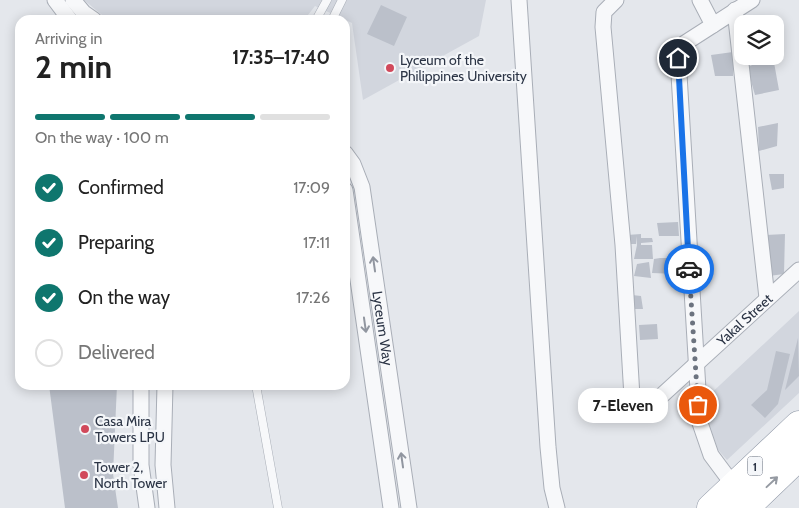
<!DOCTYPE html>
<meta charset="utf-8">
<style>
body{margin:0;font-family:Cabin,sans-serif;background:#f2f2f2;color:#222;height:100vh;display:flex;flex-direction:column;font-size:19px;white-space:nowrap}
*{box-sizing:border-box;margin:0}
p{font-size:16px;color:#767676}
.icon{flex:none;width:28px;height:28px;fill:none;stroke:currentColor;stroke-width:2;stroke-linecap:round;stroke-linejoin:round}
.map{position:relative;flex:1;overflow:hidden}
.details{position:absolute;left:15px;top:15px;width:335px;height:375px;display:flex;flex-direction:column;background:#fff;border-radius:15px;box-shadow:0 2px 12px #0003}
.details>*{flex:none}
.controls{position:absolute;left:734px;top:15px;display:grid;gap:10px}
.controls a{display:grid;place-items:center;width:50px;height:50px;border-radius:10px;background:#fff;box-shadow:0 2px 12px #0003;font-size:25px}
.pin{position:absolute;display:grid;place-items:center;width:42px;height:42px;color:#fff;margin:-21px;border:2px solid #fff;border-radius:50%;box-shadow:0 1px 5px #0007}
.courier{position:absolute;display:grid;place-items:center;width:50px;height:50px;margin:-25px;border:4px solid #1a73e8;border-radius:50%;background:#fff;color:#222;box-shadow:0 1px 6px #0007}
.bubble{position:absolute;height:35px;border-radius:15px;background:#fff;box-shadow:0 2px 12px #0003;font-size:16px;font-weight:700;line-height:35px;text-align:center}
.summary em{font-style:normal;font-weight:700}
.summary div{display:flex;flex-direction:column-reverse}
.summary{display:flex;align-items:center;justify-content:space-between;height:85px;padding:0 20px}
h1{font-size:32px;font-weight:700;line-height:38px}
.bar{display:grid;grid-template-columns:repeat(4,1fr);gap:8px 5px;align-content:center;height:60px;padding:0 20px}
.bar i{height:6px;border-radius:4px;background:#e0e0e0}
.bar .current{background:#0f766e}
.bar p{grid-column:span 4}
ol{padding:0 20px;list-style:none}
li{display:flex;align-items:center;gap:15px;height:55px}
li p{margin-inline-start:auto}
li .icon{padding:5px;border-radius:50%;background:#0f766e;color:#fff;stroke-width:4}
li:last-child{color:#767676}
li i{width:28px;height:28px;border:2px solid #e0e0e0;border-radius:50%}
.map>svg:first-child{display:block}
</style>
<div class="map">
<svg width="799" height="508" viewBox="0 0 799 508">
<rect width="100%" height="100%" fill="#e4e7ec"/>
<path fill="#d2d6de" d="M84,0H486L479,36L363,100L352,23L315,6L304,20H112L102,15Z
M799,311V393L727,460L713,444L707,429L705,399Z"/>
<path fill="#bbc0ca" d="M381,5L407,17L394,46L367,34Z
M733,52V76H715L711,55Z
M773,57L779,90L755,95L747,67Z
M778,123L777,146L759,151L758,127Z
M769,174H784V188L772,190Z
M678,222L679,236H659L657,223Z
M641,234V238H652L653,242L641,243V245H652L653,259H634L637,245L636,236V244H627V235Z
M785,234L784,274L769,276L766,235Z
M660,258H677V274L652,273L654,259Z
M649,262L651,278L634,276L637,264Z
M632,295L641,296L643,309H631Z
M657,324L658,339L640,340L639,325Z
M798,338L799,376L785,390Z
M776,351L790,354L778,404L765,418L751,405L767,390Z
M49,385H117L113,474L118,508H65Z"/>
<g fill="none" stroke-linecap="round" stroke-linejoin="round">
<g stroke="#a9aeb7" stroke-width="9">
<path id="lane" d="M316,20L327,0
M332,20L342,0
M256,385L278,508"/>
</g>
<g stroke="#a9aeb7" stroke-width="17">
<g id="street">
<path d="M55,0L70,20"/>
<path d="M73,0L84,13L94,20"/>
<path d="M519,0L548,447L552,488L557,508"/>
<path id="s1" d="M616,0L604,12L603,27L623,245L632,397L635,404L647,409L799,270"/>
<path d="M700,0L713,25"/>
<path d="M735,10L767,298"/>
<path id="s2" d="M345,153L353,164L362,187L409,508"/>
<path d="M345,190L391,508"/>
<path d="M141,385V465L147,508"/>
<path d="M165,385L163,465L167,508"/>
<path d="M737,490L711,455L700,423L678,58L679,50L685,43L752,0"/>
</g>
</g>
<g stroke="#8b94a3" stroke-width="29">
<path id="highway" d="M711,508L799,425
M745,508L799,456"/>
</g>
<use href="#lane" stroke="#f7f8fa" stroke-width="8"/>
<use href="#street" stroke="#f7f8fa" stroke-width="15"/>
<use href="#highway" stroke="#fff" stroke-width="28"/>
</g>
<defs><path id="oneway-shaft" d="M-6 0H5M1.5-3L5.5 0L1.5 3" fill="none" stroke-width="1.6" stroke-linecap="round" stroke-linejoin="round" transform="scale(1.25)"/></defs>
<g stroke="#9196a0">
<use href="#oneway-shaft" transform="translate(374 264) rotate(-98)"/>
<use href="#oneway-shaft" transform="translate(365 325) rotate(82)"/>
<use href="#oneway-shaft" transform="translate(402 460) rotate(-98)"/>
</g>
<use stroke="#959aa2" href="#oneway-shaft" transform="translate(772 482) rotate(-43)"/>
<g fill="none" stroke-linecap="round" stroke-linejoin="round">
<path stroke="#6c737f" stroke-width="5" stroke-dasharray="0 9" d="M689,269L698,405"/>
<path stroke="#1a73e8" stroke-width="6" d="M678,58L689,269"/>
</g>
<g fill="#d1495b" stroke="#f4f6f9" stroke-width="2">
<circle cx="390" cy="68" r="5"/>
<circle cx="85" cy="429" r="5"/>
<circle cx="84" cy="475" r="5"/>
</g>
<g text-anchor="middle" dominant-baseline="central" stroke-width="4.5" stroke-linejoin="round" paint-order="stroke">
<rect fill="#f4f6f9" stroke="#676e7b" stroke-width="1" x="747.5" y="456.5" width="15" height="19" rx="4"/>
<g font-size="12" font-weight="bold" fill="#2b3445">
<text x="755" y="466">1</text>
</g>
<g font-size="14" fill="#2b3445" stroke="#f4f6f9" text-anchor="start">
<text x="400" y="60">Lyceum of the<tspan x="400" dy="16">Philippines University</tspan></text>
<text x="95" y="421">Casa Mira<tspan x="95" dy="16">Towers LPU</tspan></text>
<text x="94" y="467">Tower 2,<tspan x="94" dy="16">North Tower</tspan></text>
</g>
<g font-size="14" fill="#2b3445" stroke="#f4f6f9">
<text stroke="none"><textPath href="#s1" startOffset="556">Yakal Street</textPath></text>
<text stroke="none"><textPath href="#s2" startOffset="181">Lyceum Way</textPath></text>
</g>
</g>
</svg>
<div class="controls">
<a><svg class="icon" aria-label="layers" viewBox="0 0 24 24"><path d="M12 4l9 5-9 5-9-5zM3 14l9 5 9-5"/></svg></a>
</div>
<div class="pin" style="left:698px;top:405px;background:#ea580c"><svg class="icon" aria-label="bag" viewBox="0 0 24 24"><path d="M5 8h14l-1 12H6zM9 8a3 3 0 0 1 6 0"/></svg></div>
<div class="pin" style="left:678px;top:58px;background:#1f2937"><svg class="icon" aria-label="home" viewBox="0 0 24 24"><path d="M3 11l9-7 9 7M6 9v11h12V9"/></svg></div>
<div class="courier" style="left:689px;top:269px"><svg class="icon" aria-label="car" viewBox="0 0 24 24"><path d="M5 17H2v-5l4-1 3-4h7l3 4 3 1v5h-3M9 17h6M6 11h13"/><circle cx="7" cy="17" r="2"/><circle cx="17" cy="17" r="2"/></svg></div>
<div class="bubble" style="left:578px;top:388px;width:90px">7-Eleven</div>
<section class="details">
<div class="summary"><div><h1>2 min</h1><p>Arriving in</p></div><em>17:35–17:40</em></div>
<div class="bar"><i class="current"></i><i class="current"></i><i class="current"></i><i></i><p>On the way · 100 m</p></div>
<ol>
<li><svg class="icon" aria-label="check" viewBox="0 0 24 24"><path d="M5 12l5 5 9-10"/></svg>Confirmed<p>17:09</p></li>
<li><svg class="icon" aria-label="check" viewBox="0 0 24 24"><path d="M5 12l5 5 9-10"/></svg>Preparing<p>17:11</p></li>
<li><svg class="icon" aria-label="check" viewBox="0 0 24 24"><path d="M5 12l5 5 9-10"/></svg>On the way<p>17:26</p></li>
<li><i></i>Delivered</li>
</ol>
</section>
</div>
